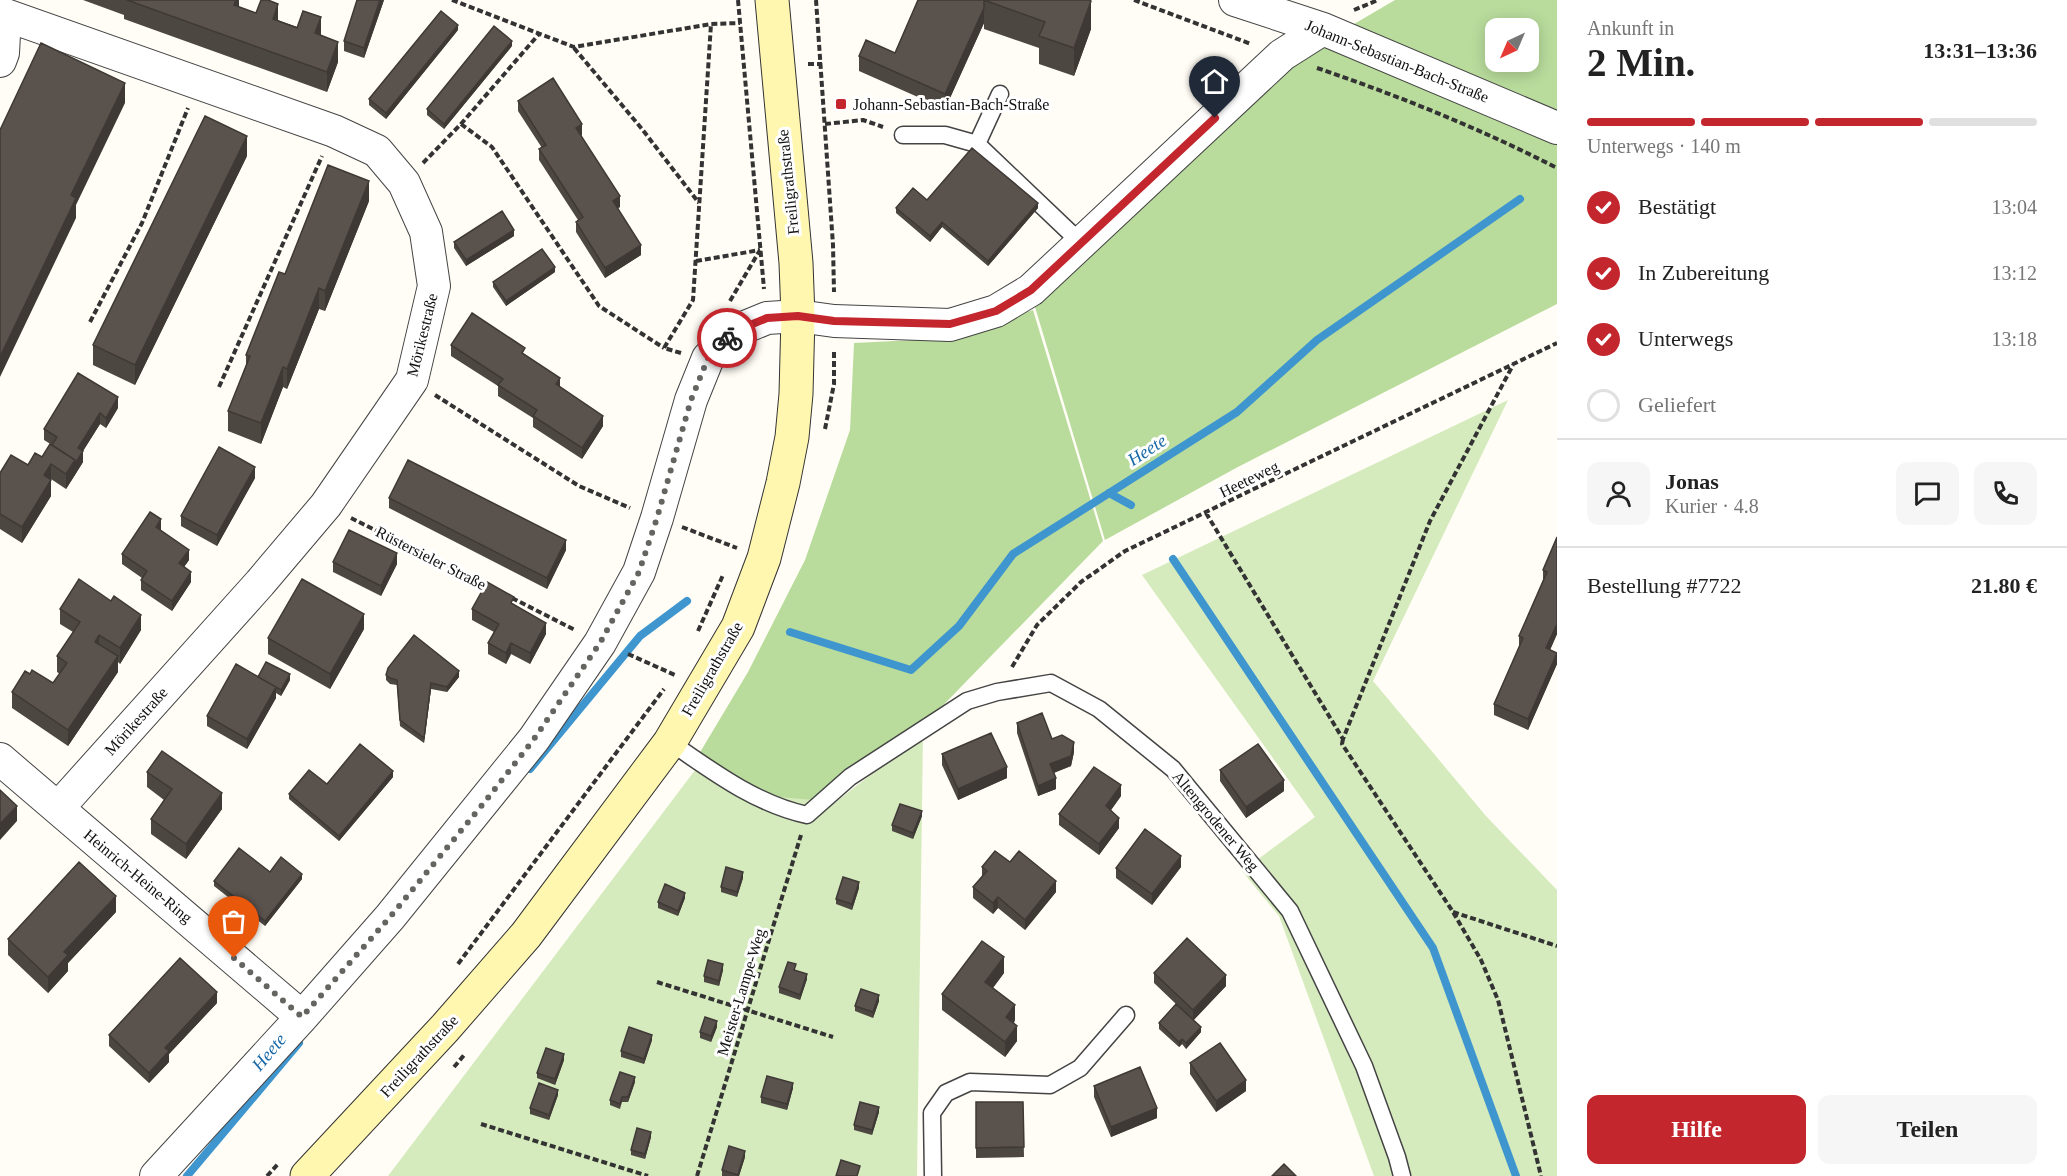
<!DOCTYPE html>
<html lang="de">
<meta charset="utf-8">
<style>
body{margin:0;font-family:"Times New Roman",serif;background:#f6f6f6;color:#222;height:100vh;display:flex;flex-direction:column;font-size:22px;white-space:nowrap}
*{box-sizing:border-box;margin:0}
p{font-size:20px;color:#767676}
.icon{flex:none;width:33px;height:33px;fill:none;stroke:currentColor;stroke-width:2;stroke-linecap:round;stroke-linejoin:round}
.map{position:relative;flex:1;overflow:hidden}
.sheet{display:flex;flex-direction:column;background:#fff;width:510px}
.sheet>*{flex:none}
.needle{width:39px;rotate:224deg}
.controls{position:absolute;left:1485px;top:18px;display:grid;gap:12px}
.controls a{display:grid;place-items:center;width:54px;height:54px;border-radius:12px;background:#fff;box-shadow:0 3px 15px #0003;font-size:30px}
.pin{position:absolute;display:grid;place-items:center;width:51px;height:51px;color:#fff;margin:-62px -26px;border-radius:50% 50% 50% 0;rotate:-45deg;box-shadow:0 0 6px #0007}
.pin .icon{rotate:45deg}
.courier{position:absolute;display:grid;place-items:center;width:60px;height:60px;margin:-30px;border:4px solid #c4262e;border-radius:50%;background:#fff;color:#222;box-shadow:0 2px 8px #0007}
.head em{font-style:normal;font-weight:700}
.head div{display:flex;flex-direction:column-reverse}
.head{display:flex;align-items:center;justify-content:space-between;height:102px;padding:0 30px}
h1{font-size:39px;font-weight:700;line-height:45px}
.bar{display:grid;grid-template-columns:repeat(4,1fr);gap:9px 6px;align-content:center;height:72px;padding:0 30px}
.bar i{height:8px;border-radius:4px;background:#e0e0e0}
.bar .selected{background:#c4262e}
.bar p{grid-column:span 4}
.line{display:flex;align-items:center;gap:15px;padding:0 30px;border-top:2px solid #e0e0e0}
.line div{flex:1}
.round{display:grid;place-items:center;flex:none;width:63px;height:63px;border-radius:12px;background:#f6f6f6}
ol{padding:0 30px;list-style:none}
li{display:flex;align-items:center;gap:18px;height:66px}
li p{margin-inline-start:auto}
li .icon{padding:6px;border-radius:50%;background:#c4262e;color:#fff;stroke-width:4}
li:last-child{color:#767676}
li i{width:33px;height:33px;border:3px solid #e0e0e0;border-radius:50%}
.action{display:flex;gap:12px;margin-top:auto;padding:12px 30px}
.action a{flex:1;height:69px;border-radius:12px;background:#c4262e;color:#fff;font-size:24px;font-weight:700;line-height:69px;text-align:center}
.action a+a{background:#f6f6f6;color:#222}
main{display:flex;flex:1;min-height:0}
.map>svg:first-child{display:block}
</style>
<main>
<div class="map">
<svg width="1557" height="1176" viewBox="0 0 1557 1176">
<rect width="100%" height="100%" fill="#fffdf5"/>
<path fill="#d5ebbd" d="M1508,400L1373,681L1486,816L1557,890V1176H1374L1279,916L1242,871L1315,817L1142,575Z
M923,734L917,1176H388L708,753L828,808Z"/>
<path fill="#b9dc9c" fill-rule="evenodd" d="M1395,0H1557V304L1236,468L1105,540L1035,307L1279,68ZM1496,28H1528V62H1496Z
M1033,310L1103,541L923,726L813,800L779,797L731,775L699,754L748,672L805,560L850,430L854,343L955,338Z"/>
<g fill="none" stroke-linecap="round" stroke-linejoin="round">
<path stroke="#3f96cf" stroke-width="8" d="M1109,493L1131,505
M1173,559L1433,948L1516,1176
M790,632L911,670L959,626L1013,554L1237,412L1317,340L1520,199
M530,769L640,636L687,601
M187,1176L299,1043"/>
<g stroke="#444" stroke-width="19">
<path id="service" d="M903,135H945L977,144L1081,243
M977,144L1000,94
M670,742C712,771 756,804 807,815L850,777L967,701L997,692L1051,683L1099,709L1173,769L1290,911L1364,1066L1397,1157L1402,1176
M933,1176L932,1113L946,1093L970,1082L1050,1085L1080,1068L1126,1015"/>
</g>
<g stroke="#444" stroke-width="34">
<path id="minor" d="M1235,0L1323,29L1557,128
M0,13L334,131L377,151L404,183L426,232L434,286L412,380L326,505L260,583L58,808
M0,61L3,53L5,15
M0,759L302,1017
M156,1176L302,1017L390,917L534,739L600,643L639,572L657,518L691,400L708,358L733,332L767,318L798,316L834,321L950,325L996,311L1031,290L1282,55L1323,29"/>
</g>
<g stroke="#333" stroke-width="35">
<path id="secondary" d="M307,1176L445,1028L526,935L670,742L738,627L764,558L783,483L792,437L796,394L798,316L796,263L772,0"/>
</g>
<path stroke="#333" stroke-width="4" stroke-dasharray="6 3" stroke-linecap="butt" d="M452,0L574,47L711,24L740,23
M738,0L764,289
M816,0L833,245L834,292
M1134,0L1251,44
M1354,10L1378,0
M574,48L642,129L699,203
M808,64H822
M1317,68C1399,96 1479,128 1557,168
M461,124L492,147L599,306L664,348
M825,124L863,120L883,127
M423,163L461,124L539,34
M696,261L760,250
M730,301L760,250
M90,322L142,223L188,108
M681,353L664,348L693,300L711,24
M219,387L322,156
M435,395L579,486L630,508
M825,429L834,384V350
M1206,513L1343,739L1430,521L1513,365
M351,518L489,587
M682,527L737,548
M512,598L575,630
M698,631L723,575
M628,654L675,675
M1012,667L1037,625L1081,582L1125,551L1557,343
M1343,739L1342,744L1453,912L1481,960L1498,1000L1541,1176
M1453,912L1557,946
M458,964L664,689
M657,982L833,1037
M454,1067L465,1054
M481,1124L648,1176
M267,1176L279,1163
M697,1176L801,835"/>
<use href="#service" stroke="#fff" stroke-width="16"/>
<use href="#minor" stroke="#fff" stroke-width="32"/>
<use href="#secondary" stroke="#fff6b0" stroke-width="33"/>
</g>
<path fill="#4d4742" d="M83,0H239V7L321,35L338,62L327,92L124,19V15Z
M384,0L364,58L344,51V41Z
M918,0H1089L1091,29L1074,76L1039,64V48L984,29V23L945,109L859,71V56L895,53Z
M458,30L386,119L369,105V99Z
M512,46L444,129L427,115V109Z
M518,101L582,135H581L620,207L618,208L641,255L605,278L576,232V222L578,220L539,160V149L542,148L518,111Z
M247,156L135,385L93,365V345Z
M369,201L325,311L319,309L287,389L283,387L261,444L228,431V411L246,365V355L285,274Z
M896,208H1038L988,266L942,227L930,242L896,213Z
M514,236L466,266L454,248V242Z
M555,272L506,306L493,287V282Z
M451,345L525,355L603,426L582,459L533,427V418L498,396V386L451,356Z
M118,408L106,428L100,424L83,451V462L66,489L51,479V496L22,543L0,529V473L28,465L42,457L52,445L44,440V429Z
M255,478L217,546L181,526V516Z
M389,498L566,550L547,589L389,508Z
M161,530V531L189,560L184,567L191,582L172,611L141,590V580L142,578L122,564V554Z
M1557,537V634L1550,650L1557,664L1528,730L1494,715V704L1519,647V636L1543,581V570Z
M333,562L397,564L381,596L333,572Z
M514,605L546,634L530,664L511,654L506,664L488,654V643L494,632L472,620V609Z
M60,609L141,630L120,664L118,662V672L68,746L12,708V692L30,674L53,683L60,674L57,672V656L73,632L60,624Z
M364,629L330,689L268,654V638Z
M386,675L459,677L447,692L431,689L424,743L400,726L397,685L390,684L386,680Z
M258,677L290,680L281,696L276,693V698L247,749L207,726V716Z
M1017,723L1052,739L1074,752L1071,766L1054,773L1056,789L1038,796L1017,733Z
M942,754L1007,778L958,800L942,765Z
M1220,770L1284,791L1246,818L1220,781Z
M147,772L222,809L186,859L151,834V819L164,800L147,787Z
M393,777L339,841L289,799V794L327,784Z
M1121,796L1111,810L1119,828L1099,855L1059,825V814Z
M922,816L913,839L892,831V825Z
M1010,862L1056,892L1025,930L998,908L993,914L973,898V887L982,876V867Z
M1181,867L1152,905L1116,878V868Z
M270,872L302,879L265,926L214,886V881Z
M743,878L737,897L721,892V887Z
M859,888L852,910L836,904V899Z
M685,898L678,916L658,908V902Z
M116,912L68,963V971L48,993L8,955V939Z
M723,970L719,986L704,982V976Z
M796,970L807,979L800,1000L779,993V987Z
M1004,973L993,988L1015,1020L1014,1023L1017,1041L1005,1057L942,1010V994Z
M1154,973L1226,986L1193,1020L1201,1032L1186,1049L1182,1044L1179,1047L1159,1029V1023L1176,1004L1154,983Z
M879,1001L873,1018L855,1011V1006Z
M217,1003L169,1054V1062L149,1083L109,1046V1035Z
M717,1027L711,1042L700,1038V1032Z
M652,1040L644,1064L621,1057V1051Z
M564,1060L555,1085L537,1078V1073Z
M1190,1063L1246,1091L1216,1112L1190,1074Z
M635,1082L628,1102H622L620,1109L610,1105V1100Z
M1094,1086L1157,1118L1111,1137L1094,1097Z
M793,1088L787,1110L761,1103V1097Z
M558,1095L549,1120L530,1114V1108Z
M976,1102H1023L1024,1157L976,1158Z
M879,1112L872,1135L854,1130V1125Z
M651,1137L645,1159L631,1155V1150Z
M745,1157L739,1176H722V1170Z"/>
<path fill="#3f3936" d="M236,0H239V11L234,5Z
M380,0H384L364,58V48Z
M1091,1V29L1074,76V48Z
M278,4V24L273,19Z
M984,8V23L945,109V94Z
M321,17V37L315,33Z
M458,25V30L386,119V113Z
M512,41V46L444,129V124Z
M338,42V62L327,92V72Z
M125,83V103L76,205V218L0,377V357L71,195Z
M582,124V135L576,138V128Z
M247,136V156L135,385V365Z
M369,181V201L325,311V291Z
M620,196V207L613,211V201Z
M1038,203V208L988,266V261Z
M942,222V227L930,242V236Z
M514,230V236L466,266V260Z
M641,245V255L605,278V268Z
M555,267V272L506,306V301Z
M319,288V309L287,389V369Z
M283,367V387L261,444V423Z
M560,378V388L556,384Z
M118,397V408L106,428V418Z
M100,413V424L78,459V448Z
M603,416V426L582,459V448Z
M83,451V462L75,475V464Z
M75,460V475L66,489V474Z
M51,464V479L44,475Z
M255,467V478L217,546V535Z
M51,480V496L22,543V527Z
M161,519V530L156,538V527Z
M566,540V550L547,589V578Z
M189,550V560L179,574V563Z
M397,553V564L381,596V586Z
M191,572V582L172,611V601Z
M364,614V629L330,689V674Z
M141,615V630L120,664V648Z
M546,623V634L530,664V653Z
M1557,624V634L1546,659V648Z
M99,635V650L95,642Z
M511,643V654L506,664V653Z
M1557,653V664L1528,730V719Z
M118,656V672L68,746V730Z
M459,671V677L447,692V687Z
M290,674V680L281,696V690Z
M431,683V689L424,743V738Z
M276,687V698L247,749V739Z
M1074,742V752L1071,766L1050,774V764Z
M1007,767V778L958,800V789Z
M393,771V777L339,841V836Z
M1056,778V789L1038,796V786Z
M1284,780V791L1246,818V807Z
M1121,785V796L1106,817V806Z
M222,793V809L186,859V844Z
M17,806V821L0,840V824Z
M922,811V816L913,839V833Z
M1119,818V828L1099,855V844Z
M1181,856V867L1152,905V894Z
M743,872V878L737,897V892Z
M302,874V879L265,926V921Z
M1056,881V892L1025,930V920Z
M859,882V888L852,910V904Z
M685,893V898L678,916V911Z
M116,896V912L68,963V971L48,993V977L64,952Z
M998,897V908L993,914V903Z
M1004,957V973L985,998V982Z
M723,964V970L719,986V981Z
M807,974V979L800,1000V995Z
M1226,975V986L1193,1021V1010Z
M217,992V1003L169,1054V1062L149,1083V1073L165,1048Z
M879,995V1001L873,1018V1012Z
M1015,1005V1020L1006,1033V1017Z
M717,1021V1027L711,1042V1036Z
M1017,1026V1041L1005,1057V1042Z
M1201,1027V1032L1186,1049V1043Z
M652,1035V1040L644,1064V1059Z
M1182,1039V1044L1179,1047V1042Z
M564,1054V1060L555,1085V1079Z
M635,1077V1082L628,1102V1097Z
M1246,1080V1091L1216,1112V1101Z
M793,1083V1088L787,1110V1104Z
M558,1090V1095L549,1120V1115Z
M879,1107V1112L872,1135V1130Z
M1157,1108V1118L1111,1137V1127Z
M651,1132V1137L645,1159V1154Z
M745,1151V1157L739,1176H738Z"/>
<path fill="#5a524d" stroke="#3f3936" stroke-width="1.5" d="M127,0H236L234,5L256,13L261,0H268L278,4L273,19L297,28L303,11L321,17L315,33L338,42L327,72Z
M357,0H380L364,48L344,41Z
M918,0H984V8L945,94L859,56L866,40L895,53Z
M984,0H1089L1091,1L1074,48L1039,36L1045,22Z
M441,11L458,25L386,113L369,99Z
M494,26L512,41L444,124L427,109Z
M41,43L125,83L71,195L76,198L0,357V130Z
M553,78L582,124L576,128L620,196L613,201L641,245L605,268L576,222L583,217L539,149L546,145L518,101Z
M205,116L247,136L135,365L93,345Z
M972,148L1038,203L988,261L942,222L930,236L896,208L913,188L927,200Z
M328,165L369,181L325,291L319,288L287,369L283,367L261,423L228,411L250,356L246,355L279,272L285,274Z
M502,211L514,230L466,260L454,242Z
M542,249L555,267L506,301L493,282Z
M472,313L525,348L522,353L560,378L556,384L603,416L582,448L533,416L537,410L498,385L503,379L451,345Z
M78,373L118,397L106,418L100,413L78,448L83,451L75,464V460L52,445L57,437L44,429Z
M50,444L75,460L66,474L51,464L44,475L51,480L22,527L0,514V473L11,455L28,465L35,453L42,457Z
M219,447L255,467L217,535L181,516Z
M408,460L566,540L547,578L389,498Z
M150,512L161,519L156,527L189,550L179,563L191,572L172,601L141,580L147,571L122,554Z
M349,530L397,553L381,586L333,562Z
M1557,537V624L1546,648L1557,653L1528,719L1494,704L1523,638L1519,636L1547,572L1543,570Z
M79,579L111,601L114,596L141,615L120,648L99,635L95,642L118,656L68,730L12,692L25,671L30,674L32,670L53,683L67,663L57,656L80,622L60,609Z
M302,579L364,614L330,674L268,638Z
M487,582L514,597L511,603L546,623L530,653L511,643L506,653L488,643L499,624L472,609Z
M414,635L459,671L447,687L431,683L424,738L400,720L397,680L390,678L386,675L388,668Z
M266,662L290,674L281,690L258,677Z
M236,664L276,687L247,739L207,716Z
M1042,713L1052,739L1062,735L1074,742L1071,756L1050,764L1056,778L1038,786L1017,723Z
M991,733L1007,767L958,789L942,754Z
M360,744L393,771L339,836L289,794L309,770L327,784Z
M1258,744L1284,780L1246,807L1220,770Z
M162,751L222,793L186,844L151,819L172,789L147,772Z
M1094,767L1121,785L1106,806L1119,818L1099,844L1059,814Z
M0,790L17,806L0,824Z
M900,804L922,811L913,833L892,825Z
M1145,829L1181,856L1152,894L1116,868Z
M239,848L270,872L281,857L302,874L265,921L214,881Z
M995,851L1010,862L1019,851L1056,881L1025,920L998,897L993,903L973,887L987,871L982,867Z
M79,862L116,896L64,952L68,955L48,977L8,939Z
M726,867L743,872L737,892L721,887Z
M843,877L859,882L852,904L836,899Z
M665,884L685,893L678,911L658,902Z
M1187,938L1226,975L1193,1010L1154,973Z
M982,941L1004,957L985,982L1015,1005L1006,1017L1017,1026L1005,1042L942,994Z
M180,958L217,992L165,1048L169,1051L149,1073L109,1035Z
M708,960L723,964L719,981L704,976Z
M788,962L796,964L794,970L807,974L800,995L779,987Z
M861,989L879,995L873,1012L855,1006Z
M1176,1004L1201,1027L1186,1043L1182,1039L1179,1042L1159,1023Z
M705,1017L717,1021L711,1036L700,1032Z
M629,1027L652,1035L644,1059L621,1051Z
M1220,1043L1246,1080L1216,1101L1190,1063Z
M546,1048L564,1054L555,1079L537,1073Z
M1140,1067L1157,1108L1111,1127L1094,1086Z
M620,1072L635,1077L628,1097H622L620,1104L610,1100Z
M767,1076L793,1083L787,1104L761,1097Z
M539,1083L558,1090L549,1115L530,1108Z
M860,1102L879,1107L872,1130L854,1125Z
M976,1102H1023L1024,1147L976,1148Z
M637,1128L651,1132L645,1154L631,1150Z
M729,1146L745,1151L738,1175L722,1170Z
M841,1160L860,1166L857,1176H836Z
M1284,1164L1296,1176H1272Z"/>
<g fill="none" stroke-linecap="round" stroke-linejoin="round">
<path stroke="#646461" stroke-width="6" stroke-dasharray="0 10.8" d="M234,958L302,1017L390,917L483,804L534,739L600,643L639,572L657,518L691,400L708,358L727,338"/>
<path stroke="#c4262e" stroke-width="8" d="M727,338L733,332L767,318L798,316L834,321L950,324L996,311L1031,290L1215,118"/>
</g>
<rect fill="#c4262e" stroke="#fff" stroke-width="2" x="835" y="98" width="12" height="12" rx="3"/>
<g text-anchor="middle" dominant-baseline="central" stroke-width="6" stroke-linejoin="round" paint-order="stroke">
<g font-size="16" fill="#111" stroke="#fff">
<text transform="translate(1397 61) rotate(22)">Johann-Sebastian-Bach-Straße</text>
<text transform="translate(788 182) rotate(-96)">Freiligrathstraße</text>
<text transform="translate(422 335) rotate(-76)">Mörikestraße</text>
<text transform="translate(1249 479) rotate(-26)">Heeteweg</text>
<text transform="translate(431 558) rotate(27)">Rüstersieler Straße</text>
<text transform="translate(712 669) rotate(-60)">Freiligrathstraße</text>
<text transform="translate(136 721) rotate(-48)">Mörikestraße</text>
<text transform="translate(1216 821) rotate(50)">Altengrodener Weg</text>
<text transform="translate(138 876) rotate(40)">Heinrich-Heine-Ring</text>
<text transform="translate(741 992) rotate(-73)">Meister-Lampe-Weg</text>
<text transform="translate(419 1056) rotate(-47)">Freiligrathstraße</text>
</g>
<g font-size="16" fill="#111" stroke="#fff" text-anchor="start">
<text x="853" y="104">Johann-Sebastian-Bach-Straße</text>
</g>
<g font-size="18" font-style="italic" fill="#1768a6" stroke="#fff">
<text transform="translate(1147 450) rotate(-33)">Heete</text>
<text transform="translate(269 1052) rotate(-50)">Heete</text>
</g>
</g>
</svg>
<div class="controls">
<a><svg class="needle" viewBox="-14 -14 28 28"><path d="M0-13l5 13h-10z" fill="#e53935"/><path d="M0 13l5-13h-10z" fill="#767676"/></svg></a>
</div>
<div class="pin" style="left:234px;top:958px;background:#ea580c"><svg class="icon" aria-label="bag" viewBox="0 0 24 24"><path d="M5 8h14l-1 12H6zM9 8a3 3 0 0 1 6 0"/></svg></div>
<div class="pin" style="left:1215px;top:118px;background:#1f2937"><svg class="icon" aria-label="home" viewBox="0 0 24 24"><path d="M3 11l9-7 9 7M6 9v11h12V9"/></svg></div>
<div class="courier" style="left:727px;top:338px"><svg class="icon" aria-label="bike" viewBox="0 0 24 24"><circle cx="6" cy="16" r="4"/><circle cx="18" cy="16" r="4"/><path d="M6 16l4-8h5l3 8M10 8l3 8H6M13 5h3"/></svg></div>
</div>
<section class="sheet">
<div class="head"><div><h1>2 Min.</h1><p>Ankunft in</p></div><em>13:31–13:36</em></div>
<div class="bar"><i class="selected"></i><i class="selected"></i><i class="selected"></i><i></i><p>Unterwegs · 140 m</p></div>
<ol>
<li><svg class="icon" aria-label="check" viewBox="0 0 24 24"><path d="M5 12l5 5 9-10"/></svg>Bestätigt<p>13:04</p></li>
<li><svg class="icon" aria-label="check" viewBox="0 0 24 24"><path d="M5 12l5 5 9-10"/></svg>In Zubereitung<p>13:12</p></li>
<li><svg class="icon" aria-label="check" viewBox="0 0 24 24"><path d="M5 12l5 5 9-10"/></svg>Unterwegs<p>13:18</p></li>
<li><i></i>Geliefert</li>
</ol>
<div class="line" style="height:108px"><a class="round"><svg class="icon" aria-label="person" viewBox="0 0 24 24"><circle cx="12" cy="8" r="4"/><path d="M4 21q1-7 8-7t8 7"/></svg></a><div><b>Jonas</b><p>Kurier · 4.8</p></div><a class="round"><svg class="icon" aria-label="chat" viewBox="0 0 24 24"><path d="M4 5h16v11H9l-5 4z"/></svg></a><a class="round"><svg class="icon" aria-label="phone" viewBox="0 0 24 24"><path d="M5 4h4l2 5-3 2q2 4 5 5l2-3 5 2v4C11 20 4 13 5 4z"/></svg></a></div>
<div class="line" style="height:78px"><div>Bestellung #7722</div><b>21.80 €</b></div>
<div class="action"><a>Hilfe</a><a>Teilen</a></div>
</section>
</main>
